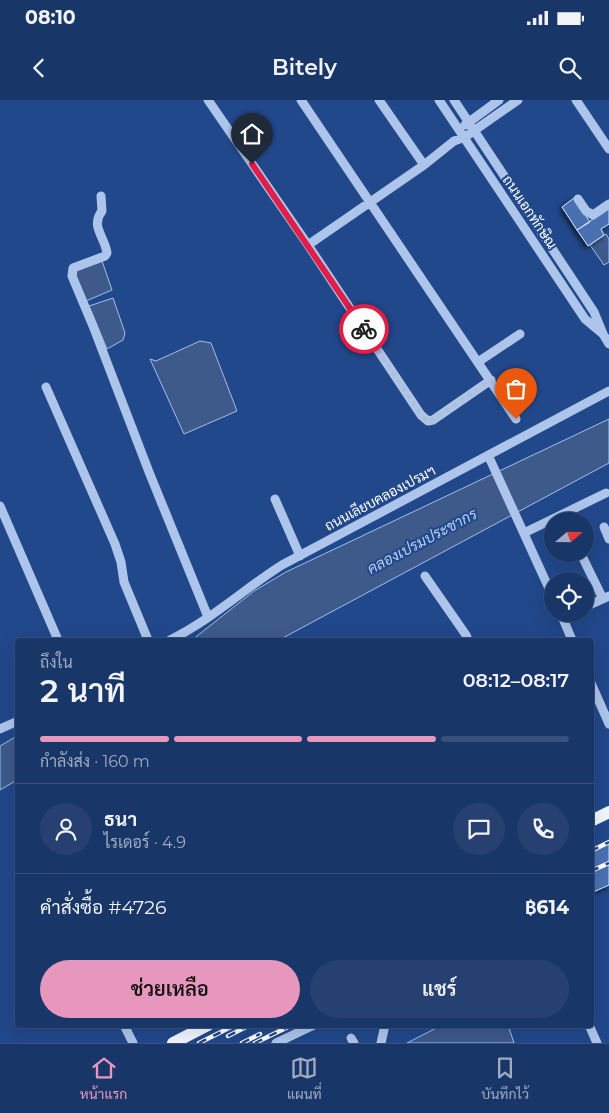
<!DOCTYPE html>
<html lang="th">
<meta charset="utf-8">
<style>
body{margin:0;font-family:Montserrat,Sarabun,sans-serif;background:#264171;color:#f1f3f6;height:100vh;display:flex;flex-direction:column;font-size:19px;white-space:nowrap}
*{box-sizing:border-box;margin:0}
p{font-size:16px;color:#9fabc0}
.icon{flex:none;width:28px;height:28px;fill:none;stroke:currentColor;stroke-width:2;stroke-linecap:round;stroke-linejoin:round}
.map{position:relative;flex:1;overflow:hidden}
.drawer{position:absolute;left:15px;top:538px;width:579px;height:390px;display:flex;flex-direction:column;background:#193668;border-radius:5px;box-shadow:0 5px 20px #0002,0 0 0 1px #37507c}
.drawer>*{flex:none}
.needle{width:32px;rotate:70deg}
.buttons{position:absolute;left:544px;top:412px;display:grid;gap:10px}
.buttons a{display:grid;place-items:center;width:50px;height:50px;border-radius:50%;background:#193668;box-shadow:0 5px 20px #0002,0 0 0 1px #37507c;font-size:25px}
.pin{position:absolute;display:grid;place-items:center;width:42px;height:42px;color:#fff;margin:-51px -21px;border-radius:50% 50% 50% 0;rotate:-45deg;box-shadow:0 0 5px #0007}
.pin .icon{rotate:45deg}
.courier{position:absolute;display:grid;place-items:center;width:50px;height:50px;margin:-25px;border:4px solid #e11d48;border-radius:50%;background:#fff;color:#222;box-shadow:0 1px 6px #0007}
.head em{font-style:normal;font-weight:600}
.head div{display:flex;flex-direction:column-reverse}
.head{display:flex;align-items:center;justify-content:space-between;height:85px;padding:0 25px}
h1{font-size:32px;font-weight:600;line-height:38px}
.bar{display:grid;grid-template-columns:repeat(4,1fr);gap:8px 5px;align-content:center;height:60px;padding:0 25px}
.bar i{height:6px;border-radius:4px;background:#37507c}
.bar .selected{background:#e797bd}
.bar p{grid-column:span 4}
.line{display:flex;align-items:center;gap:12px;padding:0 25px;border-top:1px solid #37507c}
.line div{flex:1}
.round{display:grid;place-items:center;flex:none;width:52px;height:52px;border-radius:26px;background:#264171}
.button{display:flex;gap:10px;margin-top:auto;padding:10px 25px}
.button a{flex:1;height:58px;border-radius:30px;background:#e797bd;color:#111;font-size:20px;font-weight:600;line-height:58px;text-align:center}
.button a+a{background:#264171;color:#f1f3f6}
.status{display:flex;justify-content:space-between;align-items:center;height:35px;padding:0 25px;background:#193668;direction:ltr}
.status svg{height:14px;fill:currentColor}
header{display:flex;justify-content:space-between;align-items:center;height:65px;padding:0 25px;background:#193668;font-size:22px;font-weight:600}
.menu{display:flex;justify-content:space-around;align-items:center;height:70px;border-top:1px solid #37507c;background:#193668;font-size:14px;color:#9fabc0}
.menu a{display:grid;justify-items:center;gap:2px}
.menu .selected{color:#e797bd}
.map>svg:first-child{display:block}
</style>
<div class="status"><b>08:10</b><svg viewBox="0 0 49 12"><path d="M0 12V9h3v3zM5 12V6h3v6zM10 12V3h3v9zM15 12V0h3v12zM26 1h20v11H26zM47 4h2v5h-2z"/></svg></div>
<header><svg class="icon" aria-label="back" viewBox="0 0 24 24"><path d="M15 5l-7 7 7 7"/></svg>Bitely<svg class="icon" aria-label="search" viewBox="0 0 24 24"><circle cx="10" cy="10" r="6"/><path d="M15 15l6 6"/></svg></header>
<div class="map">
<svg width="609" height="943" viewBox="0 0 609 943">
<defs>
<filter id="shadow"><feDropShadow dx="-2.5" dy="2.5" stdDeviation="2.5" flood-color="#0009"/></filter>
</defs>
<rect width="100%" height="100%" fill="#21488b"/>
<path fill="#3d5a8b" stroke="#a1bfec" d="M606,134L609,139V162L604,165L590,145Z
M102,161L112,190L86,201L76,177L77,170Z
M113,198L125,233L123,240L107,249L89,206Z
M200,241L211,243L237,311L184,334L150,259L156,261Z
M609,319V363L279,540H192L254,491L286,472Z
M17,636V680L0,690V646Z
M442,925H508L514,943H407Z"/>
<path fill="#4971b2" stroke="#d2e1f8" filter="url(#shadow)" d="M574,98L590,122L577,130L562,107Z
M609,108V124L601,129L604,135L588,146L577,130Z
M609,743V785L591,793V752Z"/>
<g fill="none" stroke-linecap="round" stroke-linejoin="round">
<path stroke="#adc5eb" stroke-width="9" d="M208,0L308,145L421,315L428,321L433,320L491,280
M301,0L516,319
M379,0L424,65
M439,0L585,219L603,234
M454,0L594,212L603,234L609,244
M576,0L609,49
M465,25L499,0
M101,96L102,111C90,126 105,137 107,153L105,156L73,168L72,176L93,226L149,372L208,517
M578,99L586,111L593,115L609,104
M308,145L424,65L454,41L465,37L518,0
M478,262L520,234
M46,287L115,444L121,462L124,482L148,540
M488,355L552,495
M275,399L300,456
M0,406L58,540
M604,427L609,439
M524,433L606,393
M581,454L603,499
M425,476L466,535L468,540
M585,507L609,496
M561,514L572,540
M170,540C211,520 244,489 282,465L609,291
M591,583L609,624
M0,629L18,621
M124,925L133,943
M589,925L597,943
M351,938L354,943
M276,943L314,925
M381,943L385,925"/>
<path stroke="#f2f6fe" stroke-width="12" d="M591,721L609,712
M173,943L208,925"/>
<g stroke="#fff" stroke-width="4.5">
<path id="rail" d="M591,751L609,742
M591,771L609,763
M228,936L250,925
M199,943L235,925
M242,943L260,934
M255,943L292,925"/>
</g>
<use href="#rail" stroke="#21488b" stroke-width="2.5" stroke-dasharray="8" stroke-linecap="butt"/>
</g>
<g fill="none" stroke-linecap="round" stroke-linejoin="round">
<path stroke="#b1bfd6" stroke-width="5" stroke-dasharray="0 9" d="M364,229L421,315L428,321L433,320L491,280L516,319"/>
<path stroke="#e11d48" stroke-width="6" d="M252,64L364,229"/>
</g>
<g text-anchor="middle" dominant-baseline="central" stroke-width="4" stroke-linejoin="round" paint-order="stroke">
<g font-size="14" fill="#fff" stroke="#21488b">
<text transform="translate(530 112) rotate(56)">ถนนเอกทักษิณ</text>
<text transform="translate(380 398) rotate(-28)">ถนนเลียบคลองเปรมฯ</text>
</g>
<g font-size="15" font-style="italic" fill="#b9cff2" stroke="#21488b">
<text transform="translate(422 441) rotate(-28)">คลองเปรมประชากร</text>
</g>
</g>
</svg>
<div class="buttons">
<a><svg class="needle" viewBox="-14 -14 28 28"><path d="M0-13l5 13h-10z" fill="#e53935"/><path d="M0 13l5-13h-10z" fill="#9fabc0"/></svg></a>
<a><svg class="icon" aria-label="locate" viewBox="0 0 24 24"><circle cx="12" cy="12" r="6"/><path d="M12 2v4M12 18v4M2 12h4M18 12h4"/></svg></a>
</div>
<div class="pin" style="left:516px;top:319px;background:#ea580c"><svg class="icon" aria-label="bag" viewBox="0 0 24 24"><path d="M5 8h14l-1 12H6zM9 8a3 3 0 0 1 6 0"/></svg></div>
<div class="pin" style="left:252px;top:64px;background:#1f2937"><svg class="icon" aria-label="home" viewBox="0 0 24 24"><path d="M3 11l9-7 9 7M6 9v11h12V9"/></svg></div>
<div class="courier" style="left:364px;top:229px"><svg class="icon" aria-label="bike" viewBox="0 0 24 24"><circle cx="6" cy="16" r="4"/><circle cx="18" cy="16" r="4"/><path d="M6 16l4-8h5l3 8M10 8l3 8H6M13 5h3"/></svg></div>
<section class="drawer">
<div class="head"><div><h1>2 นาที</h1><p>ถึงใน</p></div><em>08:12–08:17</em></div>
<div class="bar"><i class="selected"></i><i class="selected"></i><i class="selected"></i><i></i><p>กำลังส่ง · 160 m</p></div>
<div class="line" style="height:90px"><a class="round"><svg class="icon" aria-label="person" viewBox="0 0 24 24"><circle cx="12" cy="8" r="4"/><path d="M4 21q1-7 8-7t8 7"/></svg></a><div><b>ธนา</b><p>ไรเดอร์ · 4.9</p></div><a class="round"><svg class="icon" aria-label="chat" viewBox="0 0 24 24"><path d="M4 5h16v11H9l-5 4z"/></svg></a><a class="round"><svg class="icon" aria-label="phone" viewBox="0 0 24 24"><path d="M5 4h4l2 5-3 2q2 4 5 5l2-3 5 2v4C11 20 4 13 5 4z"/></svg></a></div>
<div class="line" style="height:65px"><div>คำสั่งซื้อ #4726</div><b>฿614</b></div>
<div class="button"><a>ช่วยเหลือ</a><a>แชร์</a></div>
</section>
</div>
<nav class="menu">
<a class="selected"><svg class="icon" aria-label="home" viewBox="0 0 24 24"><path d="M3 11l9-7 9 7M6 9v11h12V9"/></svg>หน้าแรก</a>
<a><svg class="icon" aria-label="map" viewBox="0 0 24 24"><path d="M3 6l6-2 6 2 6-2v14l-6 2-6-2-6 2zM9 4v14M15 6v14"/></svg>แผนที่</a>
<a><svg class="icon" aria-label="saved" viewBox="0 0 24 24"><path d="M7 4h10v16l-5-4-5 4z"/></svg>บันทึกไว้</a>
</nav>
